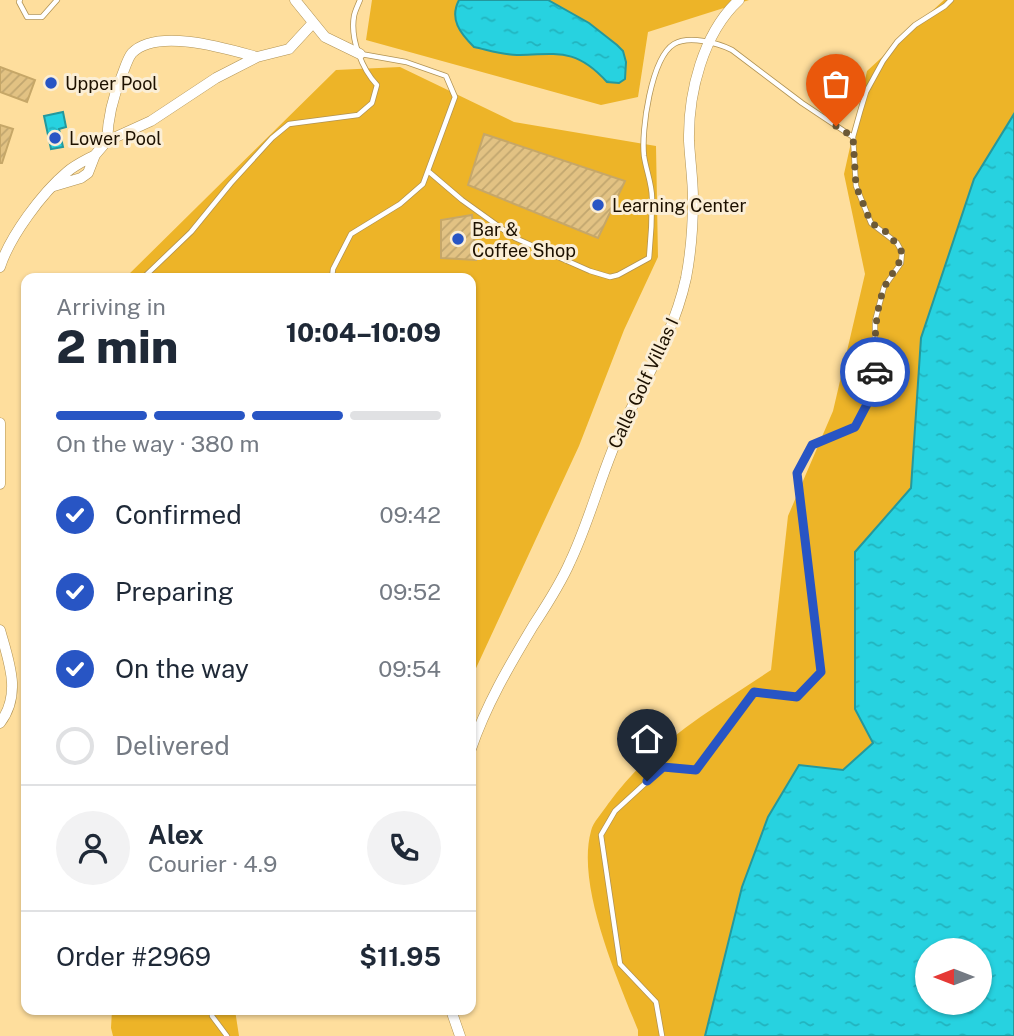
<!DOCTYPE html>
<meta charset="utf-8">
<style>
body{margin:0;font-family:"Public Sans",sans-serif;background:#f2f2f3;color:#1f2937;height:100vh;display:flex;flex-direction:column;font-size:26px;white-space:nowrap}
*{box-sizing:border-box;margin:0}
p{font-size:23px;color:#747a83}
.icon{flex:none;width:38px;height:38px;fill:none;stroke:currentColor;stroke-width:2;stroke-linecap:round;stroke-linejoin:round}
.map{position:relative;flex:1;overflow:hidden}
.details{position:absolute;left:21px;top:273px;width:455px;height:742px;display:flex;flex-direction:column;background:#fff;border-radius:14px;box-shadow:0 2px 5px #0004}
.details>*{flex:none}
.needle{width:46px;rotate:270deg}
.buttons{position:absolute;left:915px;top:938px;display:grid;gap:14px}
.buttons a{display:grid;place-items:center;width:77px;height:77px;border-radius:50%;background:#fff;box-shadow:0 2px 5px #0004;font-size:35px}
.pin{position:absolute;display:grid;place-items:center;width:60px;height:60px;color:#fff;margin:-72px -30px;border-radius:50% 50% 50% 0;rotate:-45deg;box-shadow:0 0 7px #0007}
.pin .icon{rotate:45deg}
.courier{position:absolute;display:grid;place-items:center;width:70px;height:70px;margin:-35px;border:5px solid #2855c4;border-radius:50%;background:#fff;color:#222;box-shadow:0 2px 9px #0007}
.overview em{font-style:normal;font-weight:800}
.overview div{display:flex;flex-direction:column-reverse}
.overview{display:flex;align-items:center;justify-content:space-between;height:119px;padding:0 35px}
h1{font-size:46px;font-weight:800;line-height:52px}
.bar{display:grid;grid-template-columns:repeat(4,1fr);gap:10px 7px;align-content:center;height:84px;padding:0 35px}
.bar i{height:9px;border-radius:5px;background:#e0e1e3}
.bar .active{background:#2855c4}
.bar p{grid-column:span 4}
.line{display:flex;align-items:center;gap:18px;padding:0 35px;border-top:2px solid #e0e1e3}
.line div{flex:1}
.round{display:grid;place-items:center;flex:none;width:74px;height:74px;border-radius:37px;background:#f2f2f3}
ol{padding:0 35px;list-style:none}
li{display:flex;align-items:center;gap:21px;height:77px}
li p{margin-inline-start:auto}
li .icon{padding:7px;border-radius:50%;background:#2855c4;color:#fff;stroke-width:4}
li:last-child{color:#747a83}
li i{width:38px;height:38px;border:4px solid #e0e1e3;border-radius:50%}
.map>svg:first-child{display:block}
</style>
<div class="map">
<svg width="1014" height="1036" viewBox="0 0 1014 1036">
<defs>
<pattern id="water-ripples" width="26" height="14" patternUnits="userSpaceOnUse" patternTransform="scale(1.75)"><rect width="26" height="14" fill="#27d2e0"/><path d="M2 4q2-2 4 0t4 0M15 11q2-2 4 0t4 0" fill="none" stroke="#22b3be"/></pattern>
<pattern id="building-hatch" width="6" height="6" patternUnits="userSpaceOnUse" patternTransform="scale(1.75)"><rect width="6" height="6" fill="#e2c283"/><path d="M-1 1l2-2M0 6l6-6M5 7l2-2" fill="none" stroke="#c1a66f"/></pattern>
</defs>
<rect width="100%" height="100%" fill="#fede9d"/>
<path fill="#edb428" d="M372,0H749L648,32L638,97L601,105L366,40Z
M944,0H1014V165L892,746L720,1036H638V1030C617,978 576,885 591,831C593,822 603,812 608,804C651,744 711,710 771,670L788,516L833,411L865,274L844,174L867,71Z
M400,67L514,122L656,146L658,257L624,330L579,446L471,679V278H125L336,70Z
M112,1010H235L239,1036H113L111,1028Z"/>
<path fill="url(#water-ripples)" stroke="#24989d" stroke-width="2" fill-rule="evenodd" d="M459,0H548L589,23L617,45L623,51L626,62L625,79L619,83L607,82C576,48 559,54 517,55C502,55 488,50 474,47C460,33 449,19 459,0Z
M63,112L66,127L59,129L63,147L51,149L44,116Z
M1014,114V1036H705L742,887L768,817L799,765L843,770L873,743L855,709V552L911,488L921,338L974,179ZM980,950V1003H928V950Z"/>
<path fill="url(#building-hatch)" stroke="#c6a768" stroke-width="2" d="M0,67L35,80L27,102L0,92Z
M0,125L13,129L2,163H0Z
M484,134L625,181L598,238L468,185Z
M472,215L476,260L441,258V220Z"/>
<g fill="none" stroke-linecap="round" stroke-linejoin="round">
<g stroke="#b09253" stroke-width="6">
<path id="lane" d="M20,0L19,2L27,17H42L57,0
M428,171L462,200L515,238L590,271L610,277L618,275L649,258C651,238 652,218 652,198C652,184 646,170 644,156C641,131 651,58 674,44C689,35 718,43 732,50L802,103L853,137
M143,278L191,232L231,183L272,138L289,124L358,115L372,103L377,85C362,69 350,39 354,16C355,11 358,5 360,0
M332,278L333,269L351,234L400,204L423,184L455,97L446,76L406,62L361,54
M212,1010V1016L227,1036
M662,1036L656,1002L620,964L601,835L615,811L663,767L696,770L754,692L797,697L821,672L797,473L812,445L855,427L875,389V321L884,287L901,263L902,252L897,243L871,223L856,186L853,137L860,112L866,92L883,61L897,42L915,25L945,6L951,0"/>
</g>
<g stroke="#b09253" stroke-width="11">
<path id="street" d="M295,0L325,37L360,54
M107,141C108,118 112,99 121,78C124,71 127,59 132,53C157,27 228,49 257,57
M54,186L81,178L88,173L95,155L107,141L151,121L216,78L257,57L289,49L312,24
M0,267C10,236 42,193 67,172C75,165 86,160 95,155
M0,423V484
M0,630C9,662 22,694 0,723
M471,749C486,705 509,666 533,626C546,606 560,585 570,562C592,516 603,465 626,419C649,373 675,329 686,278C691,252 693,225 693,199C693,180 690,160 689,141C688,93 703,33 739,0
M451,1010L460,1036"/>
</g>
<use href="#lane" stroke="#fff" stroke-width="4.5"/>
<use href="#street" stroke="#fff" stroke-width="10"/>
</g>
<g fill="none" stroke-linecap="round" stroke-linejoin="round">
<path stroke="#6c5937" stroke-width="7" stroke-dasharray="0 12.6" d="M836,126L853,137L856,186L871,223L888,233L902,252C900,268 888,276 883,291C874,318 875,344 875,372"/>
<path stroke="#2855c4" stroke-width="9" d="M647,781L663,767L696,770L754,692L797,697L821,672L797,473L812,445L855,427L875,389V372"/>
</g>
<g fill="#2855c4" stroke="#fbeed5" stroke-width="2.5">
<circle cx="51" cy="83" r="7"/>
<circle cx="55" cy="138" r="7"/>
<circle cx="598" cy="205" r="7"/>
<circle cx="458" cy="239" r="7"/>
</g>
<g text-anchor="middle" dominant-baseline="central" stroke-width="6" stroke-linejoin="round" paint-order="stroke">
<g font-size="18" fill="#1d1100" stroke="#fbeed5" text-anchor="start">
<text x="65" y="83">Upper Pool</text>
<text x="69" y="138">Lower Pool</text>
<text x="612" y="205">Learning Center</text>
<text x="472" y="229">Bar &amp;<tspan x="472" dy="21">Coffee Shop</tspan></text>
</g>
<g font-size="18" fill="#1d1100" stroke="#fbeed5">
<text transform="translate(643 383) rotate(-65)">Calle Golf Villas I</text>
</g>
</g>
</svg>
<div class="buttons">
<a><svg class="needle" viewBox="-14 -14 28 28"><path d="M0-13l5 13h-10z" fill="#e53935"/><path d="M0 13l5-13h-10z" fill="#747a83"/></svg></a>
</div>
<div class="pin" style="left:836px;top:126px;background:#ea580c"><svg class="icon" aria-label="bag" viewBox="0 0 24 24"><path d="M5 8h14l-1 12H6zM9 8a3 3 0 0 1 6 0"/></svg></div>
<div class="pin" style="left:647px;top:781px;background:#1f2937"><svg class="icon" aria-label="home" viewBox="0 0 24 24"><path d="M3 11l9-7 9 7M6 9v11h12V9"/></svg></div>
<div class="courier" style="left:875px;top:372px"><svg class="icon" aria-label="car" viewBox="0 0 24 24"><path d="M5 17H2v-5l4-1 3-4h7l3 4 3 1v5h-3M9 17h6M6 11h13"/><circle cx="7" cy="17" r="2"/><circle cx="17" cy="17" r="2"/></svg></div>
<section class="details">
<div class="overview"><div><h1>2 min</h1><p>Arriving in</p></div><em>10:04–10:09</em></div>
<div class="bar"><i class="active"></i><i class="active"></i><i class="active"></i><i></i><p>On the way · 380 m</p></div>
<ol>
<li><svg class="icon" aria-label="check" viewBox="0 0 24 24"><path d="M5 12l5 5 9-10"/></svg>Confirmed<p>09:42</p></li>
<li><svg class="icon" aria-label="check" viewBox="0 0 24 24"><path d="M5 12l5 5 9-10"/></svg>Preparing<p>09:52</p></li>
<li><svg class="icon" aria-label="check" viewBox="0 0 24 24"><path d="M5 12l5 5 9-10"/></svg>On the way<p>09:54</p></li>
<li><i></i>Delivered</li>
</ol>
<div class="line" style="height:126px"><a class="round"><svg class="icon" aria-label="person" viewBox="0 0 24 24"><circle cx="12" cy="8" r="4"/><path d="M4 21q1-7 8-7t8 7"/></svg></a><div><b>Alex</b><p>Courier · 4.9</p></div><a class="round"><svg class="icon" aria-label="phone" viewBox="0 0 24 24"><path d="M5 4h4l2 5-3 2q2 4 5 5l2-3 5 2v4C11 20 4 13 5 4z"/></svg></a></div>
<div class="line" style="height:91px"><div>Order #2969</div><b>$11.95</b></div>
</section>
</div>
